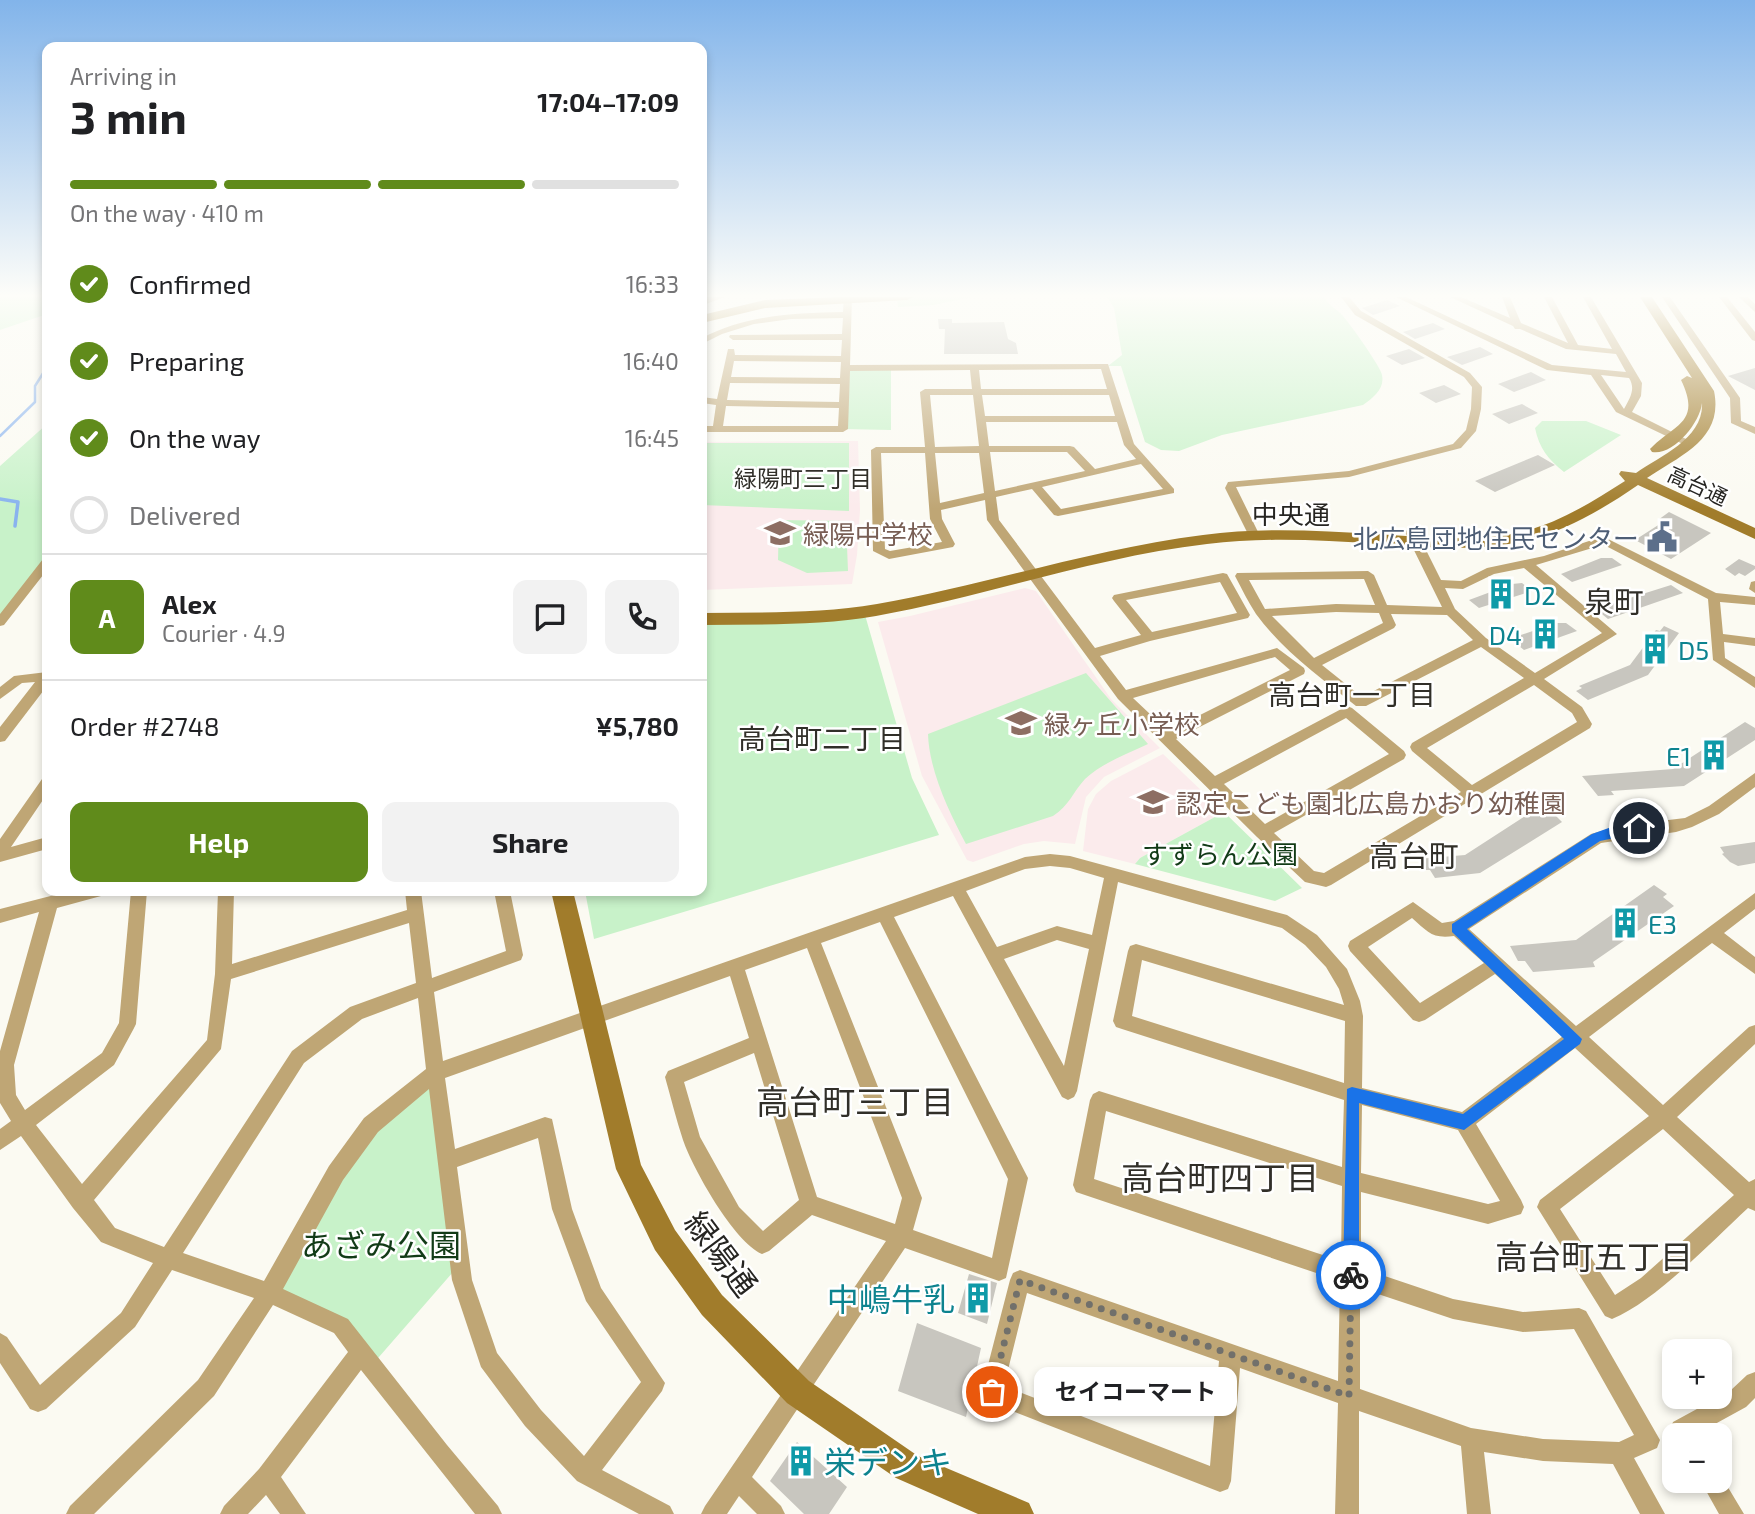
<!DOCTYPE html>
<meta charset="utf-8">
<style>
body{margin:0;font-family:"Exo 2","Noto Sans JP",sans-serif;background:#f2f2f2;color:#202124;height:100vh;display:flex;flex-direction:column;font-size:26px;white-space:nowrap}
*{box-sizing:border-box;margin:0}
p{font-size:23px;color:#757577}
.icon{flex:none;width:38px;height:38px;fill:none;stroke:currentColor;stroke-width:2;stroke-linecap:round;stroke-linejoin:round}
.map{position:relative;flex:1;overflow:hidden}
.drawer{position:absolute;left:42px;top:42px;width:665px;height:854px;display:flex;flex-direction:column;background:#fff;border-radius:14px;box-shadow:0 4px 10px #0003}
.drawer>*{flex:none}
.fabs{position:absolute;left:1662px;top:1339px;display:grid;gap:14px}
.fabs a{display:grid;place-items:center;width:70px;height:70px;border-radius:14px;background:#fff;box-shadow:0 4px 10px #0003;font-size:35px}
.pin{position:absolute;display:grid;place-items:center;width:60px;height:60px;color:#fff;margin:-30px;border:4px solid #fff;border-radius:50%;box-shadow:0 2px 7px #0007}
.courier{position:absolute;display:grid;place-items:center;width:70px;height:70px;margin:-35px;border:5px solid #1a73e8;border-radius:50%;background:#fff;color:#222;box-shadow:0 2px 9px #0007}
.bubble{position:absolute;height:49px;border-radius:14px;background:#fff;box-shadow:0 4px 10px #0003;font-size:23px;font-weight:700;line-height:49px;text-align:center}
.headline em{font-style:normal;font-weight:700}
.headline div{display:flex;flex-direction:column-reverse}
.headline{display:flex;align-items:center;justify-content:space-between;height:119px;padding:0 28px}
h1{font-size:46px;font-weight:700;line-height:52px}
.bar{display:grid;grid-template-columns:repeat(4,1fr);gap:10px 7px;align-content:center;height:84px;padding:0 28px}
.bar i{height:9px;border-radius:5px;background:#e0e0e0}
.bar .selected{background:#608b1b}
.bar p{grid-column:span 4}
.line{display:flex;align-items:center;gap:18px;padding:0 28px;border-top:2px solid #e0e0e0}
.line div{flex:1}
.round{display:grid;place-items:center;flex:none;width:74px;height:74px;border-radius:14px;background:#f2f2f2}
ol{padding:0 28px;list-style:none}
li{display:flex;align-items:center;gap:21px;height:77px}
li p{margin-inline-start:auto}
li .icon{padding:7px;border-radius:50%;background:#608b1b;color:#fff;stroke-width:4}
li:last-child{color:#757577}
li i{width:38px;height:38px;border:4px solid #e0e0e0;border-radius:50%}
.button{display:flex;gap:14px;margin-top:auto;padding:14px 28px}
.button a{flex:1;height:80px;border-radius:14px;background:#608b1b;color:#fff;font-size:28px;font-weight:700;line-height:80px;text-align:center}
.button a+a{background:#f2f2f2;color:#202124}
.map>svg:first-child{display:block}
</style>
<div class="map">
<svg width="1755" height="1514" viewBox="0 0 1755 1514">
<rect width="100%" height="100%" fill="#fbfaf2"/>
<path fill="#fbebec" d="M858,441L860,510L857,555L852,584L702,590V442Z
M1025,588L1036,591L1111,699L1160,748L1104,777L1086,797L1075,844L1044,841L1024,844L973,862L967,860L922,776L878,622L910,616Z
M1163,754L1224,812L1140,858L1135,864L1083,851L1088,809L1096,794L1111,781Z"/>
<path fill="#c8f2c9" d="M0,297H47V314L0,330Z
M848,297H973L933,305L898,307L897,299L848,301Z
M1107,297H1324C1329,306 1337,309 1343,316C1350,324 1381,367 1382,375C1385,389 1373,398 1363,405L1222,435L1179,451L1161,450L1145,442L1121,366H1108L1122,355L1114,308Z
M846,368H891V430L843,429Z
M1542,421H1586L1621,435L1564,472C1548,459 1539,448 1535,428Z
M47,424V558L0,624V466Z
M702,443H849V511L702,505Z
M779,520L846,521L848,571L807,573L778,560Z
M865,615L912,778L939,835L594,939L585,891H702V624Z
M1086,673L1148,744C1127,754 1102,763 1085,779C1073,792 1069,806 1053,816L966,844C949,812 929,770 928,734Z
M1224,812L1302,888L1275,901L1135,864L1140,858Z
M435,1073L460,1264L372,1365L341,1326L269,1293L336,1173Z"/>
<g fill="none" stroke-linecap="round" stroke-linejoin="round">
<path stroke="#89b3ee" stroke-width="2.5" d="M0,436L35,402V386L47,367"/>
<path stroke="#89b3ee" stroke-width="3.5" d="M0,499L18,502L15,526"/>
</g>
<path fill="#c8c6bf" d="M1387,300L1400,306L1373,315L1362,308Z
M938,319H952V323L1004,322L1008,339L1016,343L1018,354H944L945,329H939Z
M1433,323L1445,329L1415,339L1403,332Z
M1480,347L1493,354L1462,365L1447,357Z
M1409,349L1425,358L1402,365L1386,356Z
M1755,368V390L1728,376Z
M1531,372L1546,380L1514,392L1498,384Z
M1444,385L1461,394L1436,403L1419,393Z
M1522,404L1538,413L1509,424L1492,414Z
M1538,455L1555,465L1495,492L1475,481Z
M1669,512L1711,533L1671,559L1635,540L1663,522L1658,520Z
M1601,558H1612L1622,565L1572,582L1561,574Z
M1739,559L1755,566V569L1745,576L1739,573L1735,576L1725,569Z
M1522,583L1532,591L1479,608L1469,600L1512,584Z
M1671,585L1683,593L1608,619L1597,610L1600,609L1598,608Z
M1556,623H1566L1577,631L1524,650L1513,641L1515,640L1512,638Z
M1664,626L1679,633L1648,675L1588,700L1576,691L1582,688L1579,686L1630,665L1656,630L1660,631Z
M1745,722L1755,728V740L1684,786L1611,791L1614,795L1598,796L1582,776L1673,769Z
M1544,804L1562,822L1480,873L1435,878L1430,870H1423L1418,859L1465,855Z
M1755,842V863L1738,866L1730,862L1722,854L1724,853L1720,847Z
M1654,885L1667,894L1663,897L1674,906L1593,962L1595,967L1533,972L1525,961H1518L1510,946L1576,940Z
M969,1274L997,1283L987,1324L958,1313Z
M917,1323L981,1348L966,1417L898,1391Z
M797,1442L847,1487L829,1514H804L770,1481Z"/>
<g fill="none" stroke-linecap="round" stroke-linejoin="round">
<path fill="#bfa675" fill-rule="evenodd" d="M702,297H725L706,304L702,302Z
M844,297H852L850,365L1108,364L1134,444L1174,489V493L1058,516L1054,515L1032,489L996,497L999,520L1095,648L1141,635L1114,601L1112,598L1114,595L1223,573L1227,574L1250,615L1248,618L1150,641L1100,656L1126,690L1277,648L1304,668L1305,671L1304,674L1176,739L1215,776L1347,706L1352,708L1404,751L1406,755L1404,759L1274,833L1314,871L1324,873L1461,792L1412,751L1410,747L1412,743L1524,678L1481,647L1366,706H1356C1321,678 1283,651 1256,614C1248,602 1242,589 1235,576L1237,573L1368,571L1374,575L1387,605L1442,607L1405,532L1407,530L1411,529L1417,532L1441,580L1461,581L1487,568L1544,556L1598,538L1608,539L1716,593L1755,597V605L1720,602L1723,634L1755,638V646L1724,642L1725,658L1755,677V688L1713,660L1708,599L1606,546H1599L1536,565L1617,634L1544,679L1582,707L1592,724L1590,728L1331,885L1326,887L1305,882L1257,837L1118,699L987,520L985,500L941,510L942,519L955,544L953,547L889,559L873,551L871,450L876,447H925L920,392L925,389H972L970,370L850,371L848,429L843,432H702V426H713L716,405L702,403V397L717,399L728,349H734L735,355L841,356L842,340H733L729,337L730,335L842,334L843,318L791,319L754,324L722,334L702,344V338C746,315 794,313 843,312ZM734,361L841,362L840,378L731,377ZM1101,369L1107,389H981L979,370ZM730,383L840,384L839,402L727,400ZM930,395H973L979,446L935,447ZM982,395H1109L1115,416H985ZM726,406L839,408L838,426H723ZM986,422H1117L1124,445L1136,459L1095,469L1074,447L1070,446H989ZM990,452H1067L1085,471L995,491ZM881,453H925L930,519L942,542L890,551L885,549ZM935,453H979L984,493L940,503ZM1141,464L1163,489L1061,509L1042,487ZM1524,568L1602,633L1535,673L1486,638L1455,609L1445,588L1463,589L1494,574ZM1364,579L1375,605L1336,604L1265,609L1249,580ZM1220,582L1237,613L1152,632L1126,600ZM1336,612L1379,613L1383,623L1314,658L1272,616ZM1391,614L1447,615L1473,640L1362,697L1322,665L1394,628L1396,625ZM1275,657L1290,670L1168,731L1133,698ZM1534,685L1572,713L1577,722L1472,785L1427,748ZM1346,718L1389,754L1265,824L1224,784Z
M1341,297H1349L1361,311L1470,373L1482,387L1481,409L1476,431L1461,448L1349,477L1236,487L1260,536L1254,540L1250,538L1225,488L1228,482L1349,471L1453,444L1466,430L1471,409L1472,387L1464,377L1355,315Z
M1396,297H1406L1552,365L1626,372L1616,354L1566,349L1520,329H1515L1513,326L1450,297H1461L1510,318L1502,297H1510L1521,323L1568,343L1544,297H1552L1578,345L1612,349L1583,297H1591L1642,383L1641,396L1632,412L1694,443L1685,445L1616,412L1591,375L1547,370ZM1601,375L1629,378C1636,389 1630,398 1624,409Z
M1662,297H1670L1740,398L1741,421L1755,427V434L1731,423L1730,398Z
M1719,297H1727L1755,332V341L1752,340Z
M1739,297H1748L1755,304V312Z
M47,558V570L4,625L0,626V614L43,559Z
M1755,581V593L1749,589L1751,582Z
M47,672V686L5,741L0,742V727L35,682L22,683L0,699V687L14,676Z
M1755,773V787L1719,814L1692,827L1676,832L1601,843L1469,929L1576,1026L1755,893V909L1724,933L1755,957V974L1712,943L1589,1037L1663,1105L1749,1027L1755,1025V1044L1677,1117L1749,1182L1755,1179V1211L1748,1208C1712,1241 1656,1301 1612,1319L1605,1316L1537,1207L1540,1200L1649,1116L1575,1048L1476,1124L1521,1200L1524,1207L1521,1214L1488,1224L1361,1192V1268L1453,1299L1523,1312L1579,1308L1586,1311L1660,1440L1657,1448L1634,1458L1665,1514H1640L1613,1464L1543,1461L1484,1452L1491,1514H1467L1461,1446L1359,1411V1514H1335L1338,1403L1240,1368L1231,1481L1228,1489L1220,1492L984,1400L981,1392L1010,1280L1013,1273L1020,1270L1338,1381L1340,1281L1076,1192L1073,1185L1090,1100L1093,1094L1099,1091L1342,1167L1344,1100L1122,1029L1116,1027L1113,1021L1128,951L1130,946L1136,944L1344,1005L1339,989L1326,967L1305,945L1282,928L1118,882L1077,1091L1074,1097L1068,1100L1062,1097L953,896L894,917L1028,1178L1006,1278L999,1281L905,1248L752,1477L781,1506L785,1514H757L739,1496L727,1514H701L705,1506L886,1241L812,1215L769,1251L762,1254C734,1242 693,1169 683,1140C676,1119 671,1098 665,1077L668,1071L749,1038L730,976L445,1078L455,1149L545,1117L552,1119L572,1209L601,1288L665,1383L662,1391L602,1470L670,1506L674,1514H639L577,1481L525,1426L481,1367L452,1280L429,1089L378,1132L343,1180L283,1289L348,1319L447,1445L498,1506L502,1514H475L361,1370L281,1477L306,1514H280L266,1495L248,1514H220L224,1506L259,1469L348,1352L334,1333L273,1305L214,1396L94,1514H66L70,1506L198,1380L254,1298L172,1270L135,1327L46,1409L38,1412L30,1409L0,1363V1333L7,1337L40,1385L121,1313L153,1263L101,1242L73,1208L21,1136L0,1150V1129L11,1121L0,1103V1051L39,912L0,923V909L70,891H103L101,896L57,908L14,1065L16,1095L25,1110L102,1053L119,1023L131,891H147L136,1024L133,1030L114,1065L36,1125L82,1184L207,1040L215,974L218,891H234L232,964L407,910L405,891H421L432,978L506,951L494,891H510L523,955L521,960L434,992L443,1061L1025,857L1050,854L1070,856L1287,915L1317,935L1347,969L1360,1001L1363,1016L1362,1088L1462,1112L1563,1036L1495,974L1425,1020L1419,1022L1413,1020L1350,951L1348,946L1350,941L1413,902L1442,923L1454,921L1591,834L1619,826L1685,818L1709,806ZM1050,866L1070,868L1104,878L1092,935L1057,926L997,947L966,891L1025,869ZM1412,918C1428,932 1432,939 1454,936L1484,963L1420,1003L1368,947ZM880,922L1008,1179L992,1258L913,1230L922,1198L821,943ZM409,923L416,983L350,1007L292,1051L164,1247L115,1228L94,1200L221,1049L231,979ZM1057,940L1089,949L1064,1066L1004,959ZM807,948L902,1198L895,1224L817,1197L745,970ZM1142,960L1345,1021L1344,1083L1132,1016ZM418,998L426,1069L364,1118L329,1166L264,1281L183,1253L304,1063L362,1019ZM754,1053L799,1200L763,1231L739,1207L700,1137L684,1082ZM1362,1105L1458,1130L1500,1201L1488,1204L1361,1173ZM1106,1111L1342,1186L1341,1261L1094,1179ZM1663,1129L1734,1195L1641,1278L1615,1295L1560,1209ZM538,1138L552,1209L586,1301L641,1382L584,1456L541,1410L497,1353L472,1280L457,1167ZM1360,1288L1453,1319L1523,1332L1574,1329L1634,1435L1619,1442L1543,1439L1471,1428L1360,1389ZM1027,1293L1219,1361L1210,1466L1004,1386Z
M47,777V794L11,847L47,837V849L0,862V839L42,779Z
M1755,1372V1398L1746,1407L1695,1435H1675V1440L1670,1430L1673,1422L1730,1391L1747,1375Z
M1720,1474L1744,1514H1719L1700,1480H1720Z"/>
<path fill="#a17c2b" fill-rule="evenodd" d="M841,297H913L907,300L765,308L702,323V315L765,300Z
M1640,297H1652L1714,391C1724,439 1681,455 1647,478L1755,528V539L1638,485C1603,509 1566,531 1524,541C1476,552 1426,547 1377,544C1321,540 1263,537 1207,544C1095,557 987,596 876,616C819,626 760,624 702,625V613C760,612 819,614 877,604C986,585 1092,549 1203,535C1261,527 1320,531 1378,534C1425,537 1474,543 1521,532C1559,523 1592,502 1625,481L1619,474L1621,471L1636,473C1661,456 1704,438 1702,403C1700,423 1673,456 1652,452L1650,449C1674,424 1702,423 1681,380L1687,376L1692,378Z
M551,891H573L641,1165L675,1230L722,1295L809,1381L918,1456L1029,1503L1034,1514H978L896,1478L787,1403L702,1315L655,1250L616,1169Z"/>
</g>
<linearGradient id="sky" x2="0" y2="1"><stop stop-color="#82b4ea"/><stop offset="0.58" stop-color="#fdfdf9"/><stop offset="1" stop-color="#fdfdf9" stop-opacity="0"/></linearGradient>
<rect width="1755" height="509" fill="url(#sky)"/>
<path fill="#1a73e8" d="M1639,823L1643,825V832L1600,841L1467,929L1582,1039L1580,1044L1464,1130L1359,1103V1275L1357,1281L1351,1283L1345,1281L1343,1275L1347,1089L1352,1087L1463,1114L1564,1039L1452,932V924L1592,834L1617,825Z"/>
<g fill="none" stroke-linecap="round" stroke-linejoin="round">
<path stroke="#71706b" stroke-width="7" stroke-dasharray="0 12.6" d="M992,1392L1020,1280L1349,1396L1351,1275"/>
</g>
<defs>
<g id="school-bare" transform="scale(2.415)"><path d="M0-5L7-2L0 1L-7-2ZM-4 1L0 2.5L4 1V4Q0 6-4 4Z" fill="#8d6e63" stroke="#fff" stroke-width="2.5" paint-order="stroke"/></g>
<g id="civic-bare" transform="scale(2.415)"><path d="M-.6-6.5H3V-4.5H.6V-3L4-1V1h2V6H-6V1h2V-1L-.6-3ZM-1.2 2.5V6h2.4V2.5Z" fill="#5c6f8a" stroke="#fff" stroke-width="2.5" paint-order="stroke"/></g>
<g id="building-bare" transform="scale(2.415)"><path d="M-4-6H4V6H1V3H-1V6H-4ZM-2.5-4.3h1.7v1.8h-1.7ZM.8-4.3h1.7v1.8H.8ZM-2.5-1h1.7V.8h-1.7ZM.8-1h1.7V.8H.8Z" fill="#0f9aa8" stroke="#fff" stroke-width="2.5" paint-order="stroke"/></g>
</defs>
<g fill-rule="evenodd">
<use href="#school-bare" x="780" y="533"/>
<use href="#civic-bare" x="1662" y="537"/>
<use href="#building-bare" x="1501" y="594"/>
<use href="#building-bare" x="1545" y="634"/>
<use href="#building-bare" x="1655" y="649"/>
<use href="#school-bare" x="1021" y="723"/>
<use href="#building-bare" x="1714" y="755"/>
<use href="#school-bare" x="1153" y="802"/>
<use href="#building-bare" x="1625" y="923"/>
<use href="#building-bare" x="978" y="1298"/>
<use href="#building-bare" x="801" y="1461"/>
</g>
<g text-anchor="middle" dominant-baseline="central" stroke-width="5" stroke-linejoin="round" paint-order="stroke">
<g font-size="21" fill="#262522" stroke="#fff">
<text transform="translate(1698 485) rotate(25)">高台通</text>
</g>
<g font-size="23" fill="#312f29" stroke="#fff">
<text x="803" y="478">緑陽町三丁目</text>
</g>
<g font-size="26" fill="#262522" stroke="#fff">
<text x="1291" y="513">中央通</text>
</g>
<g font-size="26" fill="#785e54" stroke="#fff" text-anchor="start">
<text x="803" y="533">緑陽中学校</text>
<text x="1044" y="723">緑ヶ丘小学校</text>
<text x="1176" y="802">認定こども園北広島かおり幼稚園</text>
</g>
<g font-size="26" fill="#4e5e75" stroke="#fff" text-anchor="end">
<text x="1639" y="537">北広島団地住民センター</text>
</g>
<g font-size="26" fill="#0d838f" stroke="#fff" text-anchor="start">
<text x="1524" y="594">D2</text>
<text x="1522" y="634" text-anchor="end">D4</text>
<text x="1678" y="649">D5</text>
<text x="1691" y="755" text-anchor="end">E1</text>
<text x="1648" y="923">E3</text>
</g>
<g font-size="26" fill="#123b17" stroke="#fff">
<text x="1220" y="853">すずらん公園</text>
</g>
<g font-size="28" fill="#312f29" stroke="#fff">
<text x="1352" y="694">高台町一丁目</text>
<text x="822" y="738">高台町二丁目</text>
</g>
<g font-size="30" fill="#312f29" stroke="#fff">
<text x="1614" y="601">泉町</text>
<text x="1414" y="855">高台町</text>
</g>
<g font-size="32" fill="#123b17" stroke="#fff">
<text x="381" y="1244">あざみ公園</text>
</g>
<g font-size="32" fill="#262522" stroke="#fff">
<text transform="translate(722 1253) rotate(53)">緑陽通</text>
</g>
<g font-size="32" fill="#0d838f" stroke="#fff" text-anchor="end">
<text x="955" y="1298">中嶋牛乳</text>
<text x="824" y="1461" text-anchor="start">栄デンキ</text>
</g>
<g font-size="33" fill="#312f29" stroke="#fff">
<text x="855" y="1101">高台町三丁目</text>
<text x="1220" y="1177">高台町四丁目</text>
<text x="1594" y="1256">高台町五丁目</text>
</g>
</g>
</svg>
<div class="fabs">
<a>+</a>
<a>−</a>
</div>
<div class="pin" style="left:992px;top:1392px;background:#ea580c"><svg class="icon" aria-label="bag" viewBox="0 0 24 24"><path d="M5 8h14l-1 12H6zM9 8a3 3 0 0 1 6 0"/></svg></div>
<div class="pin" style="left:1639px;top:828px;background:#1f2937"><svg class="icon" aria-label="home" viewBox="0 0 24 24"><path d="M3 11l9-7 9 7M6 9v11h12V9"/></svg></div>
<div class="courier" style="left:1351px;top:1275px"><svg class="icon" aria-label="bike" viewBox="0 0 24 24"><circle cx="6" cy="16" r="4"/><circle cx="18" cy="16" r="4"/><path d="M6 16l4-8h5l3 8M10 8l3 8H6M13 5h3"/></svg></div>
<div class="bubble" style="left:1034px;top:1367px;width:203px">セイコーマート</div>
<section class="drawer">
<div class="headline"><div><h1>3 min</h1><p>Arriving in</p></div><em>17:04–17:09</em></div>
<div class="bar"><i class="selected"></i><i class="selected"></i><i class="selected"></i><i></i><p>On the way · 410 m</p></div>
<ol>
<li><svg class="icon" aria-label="check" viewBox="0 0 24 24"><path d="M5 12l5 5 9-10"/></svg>Confirmed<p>16:33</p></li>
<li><svg class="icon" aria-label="check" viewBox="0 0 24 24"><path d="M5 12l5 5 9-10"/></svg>Preparing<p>16:40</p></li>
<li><svg class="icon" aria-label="check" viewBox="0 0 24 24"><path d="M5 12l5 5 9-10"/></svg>On the way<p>16:45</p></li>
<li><i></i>Delivered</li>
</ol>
<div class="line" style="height:126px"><b class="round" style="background:#608b1b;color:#fff">A</b><div><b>Alex</b><p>Courier · 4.9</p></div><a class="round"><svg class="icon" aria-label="chat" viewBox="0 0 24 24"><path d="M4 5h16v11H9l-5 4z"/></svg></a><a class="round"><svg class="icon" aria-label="phone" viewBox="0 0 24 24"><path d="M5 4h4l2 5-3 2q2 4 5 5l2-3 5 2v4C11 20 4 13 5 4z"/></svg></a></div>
<div class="line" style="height:91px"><div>Order #2748</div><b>¥5,780</b></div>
<div class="button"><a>Help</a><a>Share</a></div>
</section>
</div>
